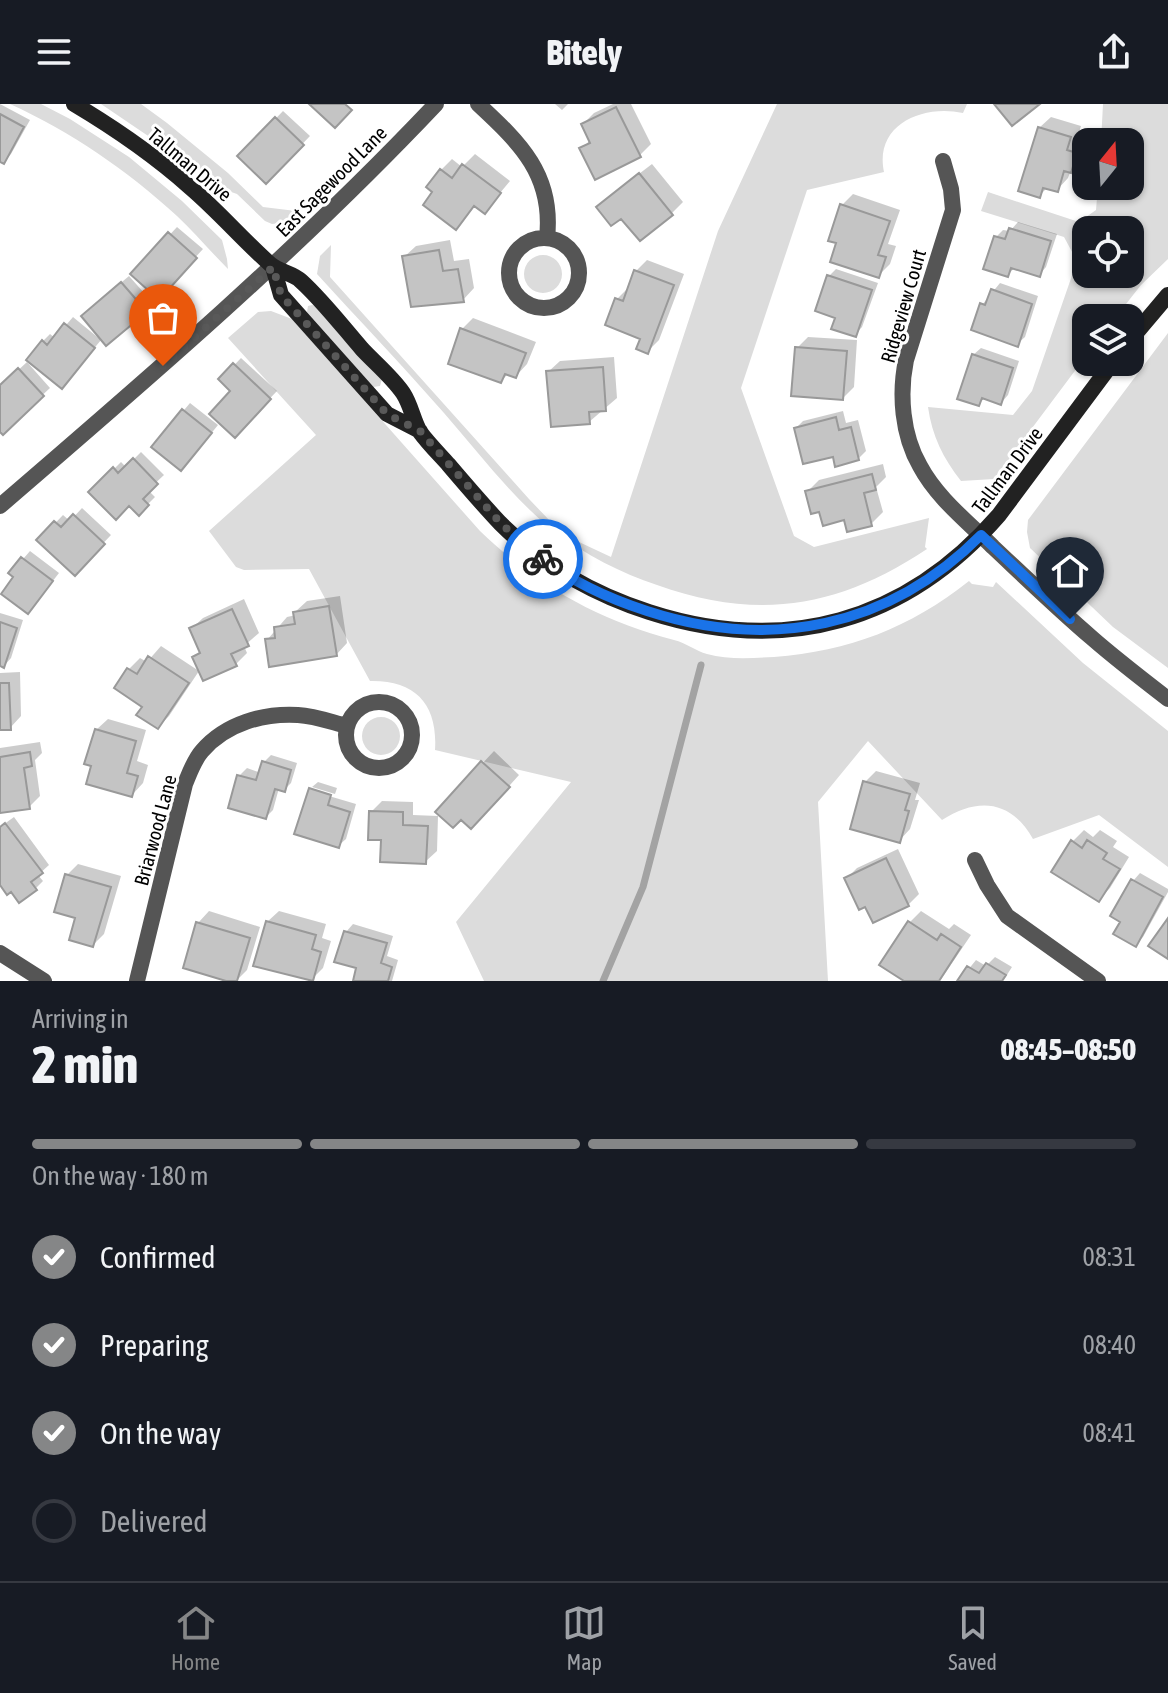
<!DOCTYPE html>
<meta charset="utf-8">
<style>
body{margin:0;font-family:"Asap Condensed",sans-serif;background:#20242c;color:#f1f3f6;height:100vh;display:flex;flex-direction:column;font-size:30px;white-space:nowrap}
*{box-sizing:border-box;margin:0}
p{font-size:26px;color:#9ea1a6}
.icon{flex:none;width:44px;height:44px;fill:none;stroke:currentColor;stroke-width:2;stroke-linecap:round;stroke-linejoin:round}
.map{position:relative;height:877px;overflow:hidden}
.drawer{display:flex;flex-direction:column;background:#171b24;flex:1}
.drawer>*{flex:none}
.needle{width:52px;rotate:18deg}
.fabs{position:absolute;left:1072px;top:24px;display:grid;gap:16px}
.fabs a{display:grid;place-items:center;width:72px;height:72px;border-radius:16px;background:#171b24;box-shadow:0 2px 6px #0004;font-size:40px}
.pin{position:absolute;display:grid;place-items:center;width:68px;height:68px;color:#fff;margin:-82px -34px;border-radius:50% 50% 50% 0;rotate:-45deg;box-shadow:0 0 8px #0007}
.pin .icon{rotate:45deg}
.courier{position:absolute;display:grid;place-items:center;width:80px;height:80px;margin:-40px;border:6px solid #1a73e8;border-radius:50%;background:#fff;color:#222;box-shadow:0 2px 10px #0007}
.summary em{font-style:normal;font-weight:800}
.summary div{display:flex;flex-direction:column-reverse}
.summary{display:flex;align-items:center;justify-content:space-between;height:136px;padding:0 32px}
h1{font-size:52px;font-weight:800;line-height:60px}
.bar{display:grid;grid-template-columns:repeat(4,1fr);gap:12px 8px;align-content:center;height:96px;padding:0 32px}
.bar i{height:10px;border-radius:6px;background:#363941}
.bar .selected{background:#858687}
.bar p{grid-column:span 4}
ol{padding:0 32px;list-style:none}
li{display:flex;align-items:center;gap:24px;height:88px}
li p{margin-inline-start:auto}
li .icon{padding:8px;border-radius:50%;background:#858687;color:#fff;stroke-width:4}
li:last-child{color:#9ea1a6}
li i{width:44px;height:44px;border:4px solid #363941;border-radius:50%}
header{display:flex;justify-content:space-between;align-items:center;height:104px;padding:0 32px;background:#171b24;font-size:36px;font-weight:800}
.dock{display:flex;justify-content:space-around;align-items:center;height:112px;border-top:2px solid #363941;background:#171b24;font-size:22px;color:#9ea1a6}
.dock a{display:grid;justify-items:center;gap:4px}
.dock .selected{color:#858687}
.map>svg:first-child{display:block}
</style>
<header><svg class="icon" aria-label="menu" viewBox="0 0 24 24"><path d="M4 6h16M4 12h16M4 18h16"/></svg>Bitely<svg class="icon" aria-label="share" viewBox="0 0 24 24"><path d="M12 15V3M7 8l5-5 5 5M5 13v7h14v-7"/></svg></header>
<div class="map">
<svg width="1168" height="877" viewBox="0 0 1168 877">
<rect width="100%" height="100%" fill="#fff"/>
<path fill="#dcdcdc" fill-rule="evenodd" d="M10,0H41L70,15L129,53L182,97L222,136L227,155L228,165C211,148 195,129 177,112C127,66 71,28 10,0Z
M101,0H141L167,19L228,69L263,103L296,107L288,116L280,119L272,120L265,117L237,90L214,82L160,40Z
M777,0H967L963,9C922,0 874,21 884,68L807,86L741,284L794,432L814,443L929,414L925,443L927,445C838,504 758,517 657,481C621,469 586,451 555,428C513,395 479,349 444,309C402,261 359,216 317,170L320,152L331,141L330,173L529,395L551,418L579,438L611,453L718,127Z
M1103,0H1168V155L1141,181L1115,214H1086V252L994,375L961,377C943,354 932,332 928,303L1013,311L1032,287L1077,157L1064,133L981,107L988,88L1079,118L1096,106L1098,82H1130V38H1101ZM1086,126H1130V170H1086Z
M524 170a19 19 0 1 1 38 0a19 19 0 1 1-38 0Z
M312,201L316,202L382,275L380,282L373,283L307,208L308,202Z
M271,207L292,215L480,427C537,482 598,516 674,536C686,539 696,547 707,550C728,556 753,554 774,553C849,547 910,524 969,477L972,480L993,483L996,478L1083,559L1168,627V763L1099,711L1033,735C1011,696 978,693 942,716L868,637L818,698L828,877H484L456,818L571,678L435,646C438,601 416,576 370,577L309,465L244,466L236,463L209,427L316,331L228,234L258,208Z
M1168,229V564L1113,523L1030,444L1027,428L1028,416Z
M362 632a19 19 0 1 1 38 0a19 19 0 1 1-38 0Z"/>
<path fill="#0003" d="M0,0L30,16L11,50L4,58L0,56Z
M555,0H568L562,6Z
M613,0H631L651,40L639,52L582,45L591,35L583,20L594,9Z
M283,7L310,32L266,78L240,52Z
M1051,13L1081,22L1077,35L1087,38L1081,56L1071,66L1068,74L1057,86L1048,83L1040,91L1039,24Z
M475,50L510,77L485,107L476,101L456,123L435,88L441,66L452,55L462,63Z
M652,60L683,98L671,110L610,92Z
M853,90L900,106L888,140L896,142L890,160L878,172L838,138L842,101Z
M1018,118L1057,130L1046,163L1039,171L1015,163L1008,171L996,133L1003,126L1010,127Z
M177,123L203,145L159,193L133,170Z
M450,136L454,157L469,155L474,184L463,196L404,153L416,142Z
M647,156L684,170L659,236L647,248L617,195L628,184L636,167Z
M836,165L878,179L862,223L855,231L837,213L829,172Z
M129,172L153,199L145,206L90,205Z
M1000,179L1038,192L1025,233L1017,240L982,201Z
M73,213L101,236L69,275L43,237L50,230L55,234Z
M473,214L536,238L527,260L516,272L509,269L501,277L462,225Z
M808,233L857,236L854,283L843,294L797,244Z
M981,244L1019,257L1008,291L1001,299L985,293L979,300L973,251Z
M614,253L617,294L589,318L548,268L560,257Z
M241,254L277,287L235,331L233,286L221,275Z
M27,258L50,284L3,328L0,325V283Z
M190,299L218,321L188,358L153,343Z
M843,307L846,319L858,316L866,347L858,355L834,350L796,324L803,317Z
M141,348L164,371L148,386L155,393L139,409L129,399L91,388L121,358L126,363Z
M883,360L886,373L876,383L883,408L871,420L849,425L846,414L820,405L807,388L819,376Z
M82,404L111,431L75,469L39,436L63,411L70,417Z
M30,447L59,469L35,500L16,473L11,469Z
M340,492L347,539L336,551L267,536L287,513L296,511L295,508L307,497Z
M244,495L259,529L244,542L247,549L236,560L195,553L201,547L191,525L203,514Z
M0,509L23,516L11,554L4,562L0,560Z
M161,542L199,567L169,612L158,623L144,602L116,584L129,565L140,554L147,558Z
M20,568L21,612L10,624H0V569Z
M108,615L146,626L137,657L148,661L143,679L132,691L96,626Z
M40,638L42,649L35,656L40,692L29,703L0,707V644Z
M494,647L519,671L482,712L461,713L438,707Z
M271,651L297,659L291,679L284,686L279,684L273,706L266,713L239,672L247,664L261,669L264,658Z
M876,667L920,679L915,696H919L910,725L899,737L865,678Z
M318,678L337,684L335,690L312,683Z
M312,684V687L356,700L346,735L338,742L310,685Z
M382,697L413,698V711L438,712L437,747L425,758L383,734L371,708Z
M14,713L49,761L38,771L43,777L36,784L12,785L0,778V723Z
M1084,726L1093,733L1100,726L1117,737L1113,743L1129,753L1110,784L1099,795L1072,738Z
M898,745L919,790L908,801L866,800L846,775L857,764Z
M78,760L121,772L104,830L93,841L77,813L67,771Z
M1140,769L1168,785V788L1143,833L1135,841L1122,817L1133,777Z
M209,807L260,823L247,866L236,877H233L198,819Z
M279,807L326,820L322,834L331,837L323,864L312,875L267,818Z
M921,807L949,825L954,820L971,831L940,877H907L882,860L910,818Z
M353,820L393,832L387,852L398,856L392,877H355L359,863L346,828Z
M995,853L1012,863L1003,877H959L976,856L986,862Z"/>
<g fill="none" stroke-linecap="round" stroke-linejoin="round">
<path stroke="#a3a3a3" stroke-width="7" d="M603,877L643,783L701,561"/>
</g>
<path fill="#c4c4c4" stroke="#999" stroke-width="2" d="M309,0H345L352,6L335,24Z
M994,0H1040L1012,22Z
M616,3L641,53L595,76L579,44L590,39L581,20Z
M0,10L24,23L4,60L0,58Z
M275,13L304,41L266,80L237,52Z
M1038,23L1071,33L1067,46L1077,49L1071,69L1064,67L1058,88L1043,84L1040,94L1018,87Z
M462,60L501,89L485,110L474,102L456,126L423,101L432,88L426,83L440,65L452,74Z
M639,69L673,111L640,137L621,115L611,122L596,103Z
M840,100L890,117L878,151L886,153L879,174L830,158L836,139L828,137Z
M1009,124L1051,137L1040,173L1011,164L1008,173L983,165L994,132L1005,135Z
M168,128L197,154L159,196L130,170Z
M439,146L443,167L458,165L464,198L411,203L402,152Z
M634,166L674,181L648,250L636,245L640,235L605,221L615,194L623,197Z
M827,171L872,186L856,233L831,225L835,214L815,207Z
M121,178L147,208L106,242L81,212Z
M991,185L1032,200L1018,243L971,226L980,199L985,201Z
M64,219L95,244L62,285L26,256L42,236L47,241Z
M460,224L526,249L516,274L505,270L501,279L448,260Z
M795,243L847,247L843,296L791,292Z
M972,250L1013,264L1001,301L982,294L979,302L957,295Z
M233,259L271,295L235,334L209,310L230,287L218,275Z
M603,263L606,307L589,308L590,320L551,323L546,267Z
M18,264L44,292L3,331L0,328V281Z
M182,305L212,329L181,367L151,343Z
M836,313L839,326L851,323L859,356L835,363L833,353L803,360L794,324Z
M133,354L158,380L143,395L149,401L139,412L129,402L116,416L88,388L113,363L118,369Z
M872,370L876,386L864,389L872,422L847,428L844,416L823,422L819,408L811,410L805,387Z
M73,410L105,440L75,472L36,436L54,417L61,423Z
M21,453L53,477L28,510L1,490L13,473L8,469Z
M329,502L337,552L269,563L265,535L275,534L274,523L295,520L293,508Z
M232,505L249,542L231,550L237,562L203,577L192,553L200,549L189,524Z
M0,518L17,524L4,564L0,562Z
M148,552L189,579L158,625L136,611L142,603L114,584L127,564L137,570Z
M0,579H9L11,626H0Z
M95,625L136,637L127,669L138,672L132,693L86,680L91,662L84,660Z
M30,648L32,662L24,664L30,705L0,709V653Z
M262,657L291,666L285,688L275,685L266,715L228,704L237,671L256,676Z
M481,657L510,683L471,725L461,716L453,724L435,708Z
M863,677L910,690L905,706L909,707L900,739L850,725Z
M309,684L331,691L328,701L350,708L339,744L294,730Z
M369,707L403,708V721L428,722L426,760L380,758L381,736H368Z
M5,719L43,769L31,778L37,786L19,799L11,788L7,791L0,781V723Z
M1071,736L1082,744L1087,736L1107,749L1103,755L1120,765L1099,798L1051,768Z
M886,754L909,802L873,819L865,803L859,806L844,774Z
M65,770L111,783L93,843L69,836L75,814L54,808Z
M1131,775L1163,793L1136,843L1113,830L1120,818L1110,812Z
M1168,814V855L1148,842Z
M266,817L316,831L312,845L321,848L313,877L253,862Z
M908,817L937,836L941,830L961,843L939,877H904L879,861Z
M196,818L250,834L237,877H226L183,864Z
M344,827L387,839L381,859L392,863L388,877H353L356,864L334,858Z
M986,859L1006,871L1002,877H957L967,862L979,869Z"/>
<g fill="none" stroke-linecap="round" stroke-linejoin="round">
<path stroke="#555" stroke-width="16" d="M478,0C520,39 554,71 547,134
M943,57L951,85L953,106L906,256C899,290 902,331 920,362C937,394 968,418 993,443C1026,474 1058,505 1092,534C1116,555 1142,575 1168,595
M509 169a35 35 0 1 1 70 0a35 35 0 1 1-70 0Z
M0,402C150,273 300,144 436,0
M346 631a33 33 0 1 1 66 0a33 33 0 1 1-66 0Z
M975,756L987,781L1007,812L1098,877
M0,849L44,877
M137,877L185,680C190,668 194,656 202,647C226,619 264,609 298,611C315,612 331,618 347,622"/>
<path stroke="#222" stroke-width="16" d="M74,0C116,25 155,52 191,84C219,108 243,136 270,160C279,168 293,169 301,177C323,197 342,222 362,245C375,259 392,273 403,289C411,301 413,316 420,328C428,339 439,350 448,360C465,380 482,400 500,419C542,461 593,490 649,508C785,552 906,518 999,411L1113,258
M273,163L281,191L387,310L420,327
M1130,236L1168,191"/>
</g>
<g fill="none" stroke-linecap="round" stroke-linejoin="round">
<path stroke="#595959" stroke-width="8" stroke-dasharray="0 14.4" d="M163,262L273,163L281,191L387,310L420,327L496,414L517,435L543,455"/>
<path stroke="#1a73e8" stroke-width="10" d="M543,455C574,479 610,495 647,507C770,547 889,524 981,431L1070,515"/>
</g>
<g text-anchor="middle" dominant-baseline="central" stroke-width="6" stroke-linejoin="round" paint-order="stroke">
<g font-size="20" fill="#000" stroke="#fff">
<text transform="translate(190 60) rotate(40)">Tallman Drive</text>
<text transform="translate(331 77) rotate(-45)">East Sagewood Lane</text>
<text transform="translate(903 202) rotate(-74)">Ridgeview Court</text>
<text transform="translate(1007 366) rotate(-53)">Tallman Drive</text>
<text transform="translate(155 726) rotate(-75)">Briarwood Lane</text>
</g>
</g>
</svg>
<div class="fabs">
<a><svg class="needle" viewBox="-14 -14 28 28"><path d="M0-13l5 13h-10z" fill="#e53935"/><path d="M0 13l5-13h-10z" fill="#9ea1a6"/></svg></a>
<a><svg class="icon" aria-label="locate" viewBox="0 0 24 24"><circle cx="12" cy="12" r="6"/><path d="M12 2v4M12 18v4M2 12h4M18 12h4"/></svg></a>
<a><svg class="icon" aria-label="layers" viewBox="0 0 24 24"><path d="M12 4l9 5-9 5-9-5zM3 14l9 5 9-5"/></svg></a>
</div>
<div class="pin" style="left:163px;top:262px;background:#ea580c"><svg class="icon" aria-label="bag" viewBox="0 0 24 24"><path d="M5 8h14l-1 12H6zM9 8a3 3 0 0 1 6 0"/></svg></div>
<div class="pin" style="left:1070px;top:515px;background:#1f2937"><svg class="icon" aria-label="home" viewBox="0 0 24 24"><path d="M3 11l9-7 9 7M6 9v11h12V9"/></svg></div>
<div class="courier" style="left:543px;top:455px"><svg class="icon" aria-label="bike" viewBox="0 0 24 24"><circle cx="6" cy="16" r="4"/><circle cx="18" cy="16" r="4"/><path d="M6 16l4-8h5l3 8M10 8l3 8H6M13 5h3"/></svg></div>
</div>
<section class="drawer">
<div class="summary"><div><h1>2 min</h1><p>Arriving in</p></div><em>08:45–08:50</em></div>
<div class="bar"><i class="selected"></i><i class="selected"></i><i class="selected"></i><i></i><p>On the way · 180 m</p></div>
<ol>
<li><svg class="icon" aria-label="check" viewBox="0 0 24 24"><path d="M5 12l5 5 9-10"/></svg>Confirmed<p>08:31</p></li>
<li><svg class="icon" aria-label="check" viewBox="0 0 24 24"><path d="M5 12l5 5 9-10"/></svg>Preparing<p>08:40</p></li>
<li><svg class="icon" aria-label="check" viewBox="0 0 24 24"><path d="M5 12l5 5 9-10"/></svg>On the way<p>08:41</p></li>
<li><i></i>Delivered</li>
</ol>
</section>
<nav class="dock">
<a class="selected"><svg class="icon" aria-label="home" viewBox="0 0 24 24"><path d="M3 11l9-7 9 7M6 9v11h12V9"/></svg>Home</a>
<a><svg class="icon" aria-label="map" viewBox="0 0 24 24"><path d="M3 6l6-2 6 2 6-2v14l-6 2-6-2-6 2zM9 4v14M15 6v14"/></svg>Map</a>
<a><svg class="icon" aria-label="saved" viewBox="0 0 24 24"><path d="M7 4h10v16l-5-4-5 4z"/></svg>Saved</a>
</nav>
